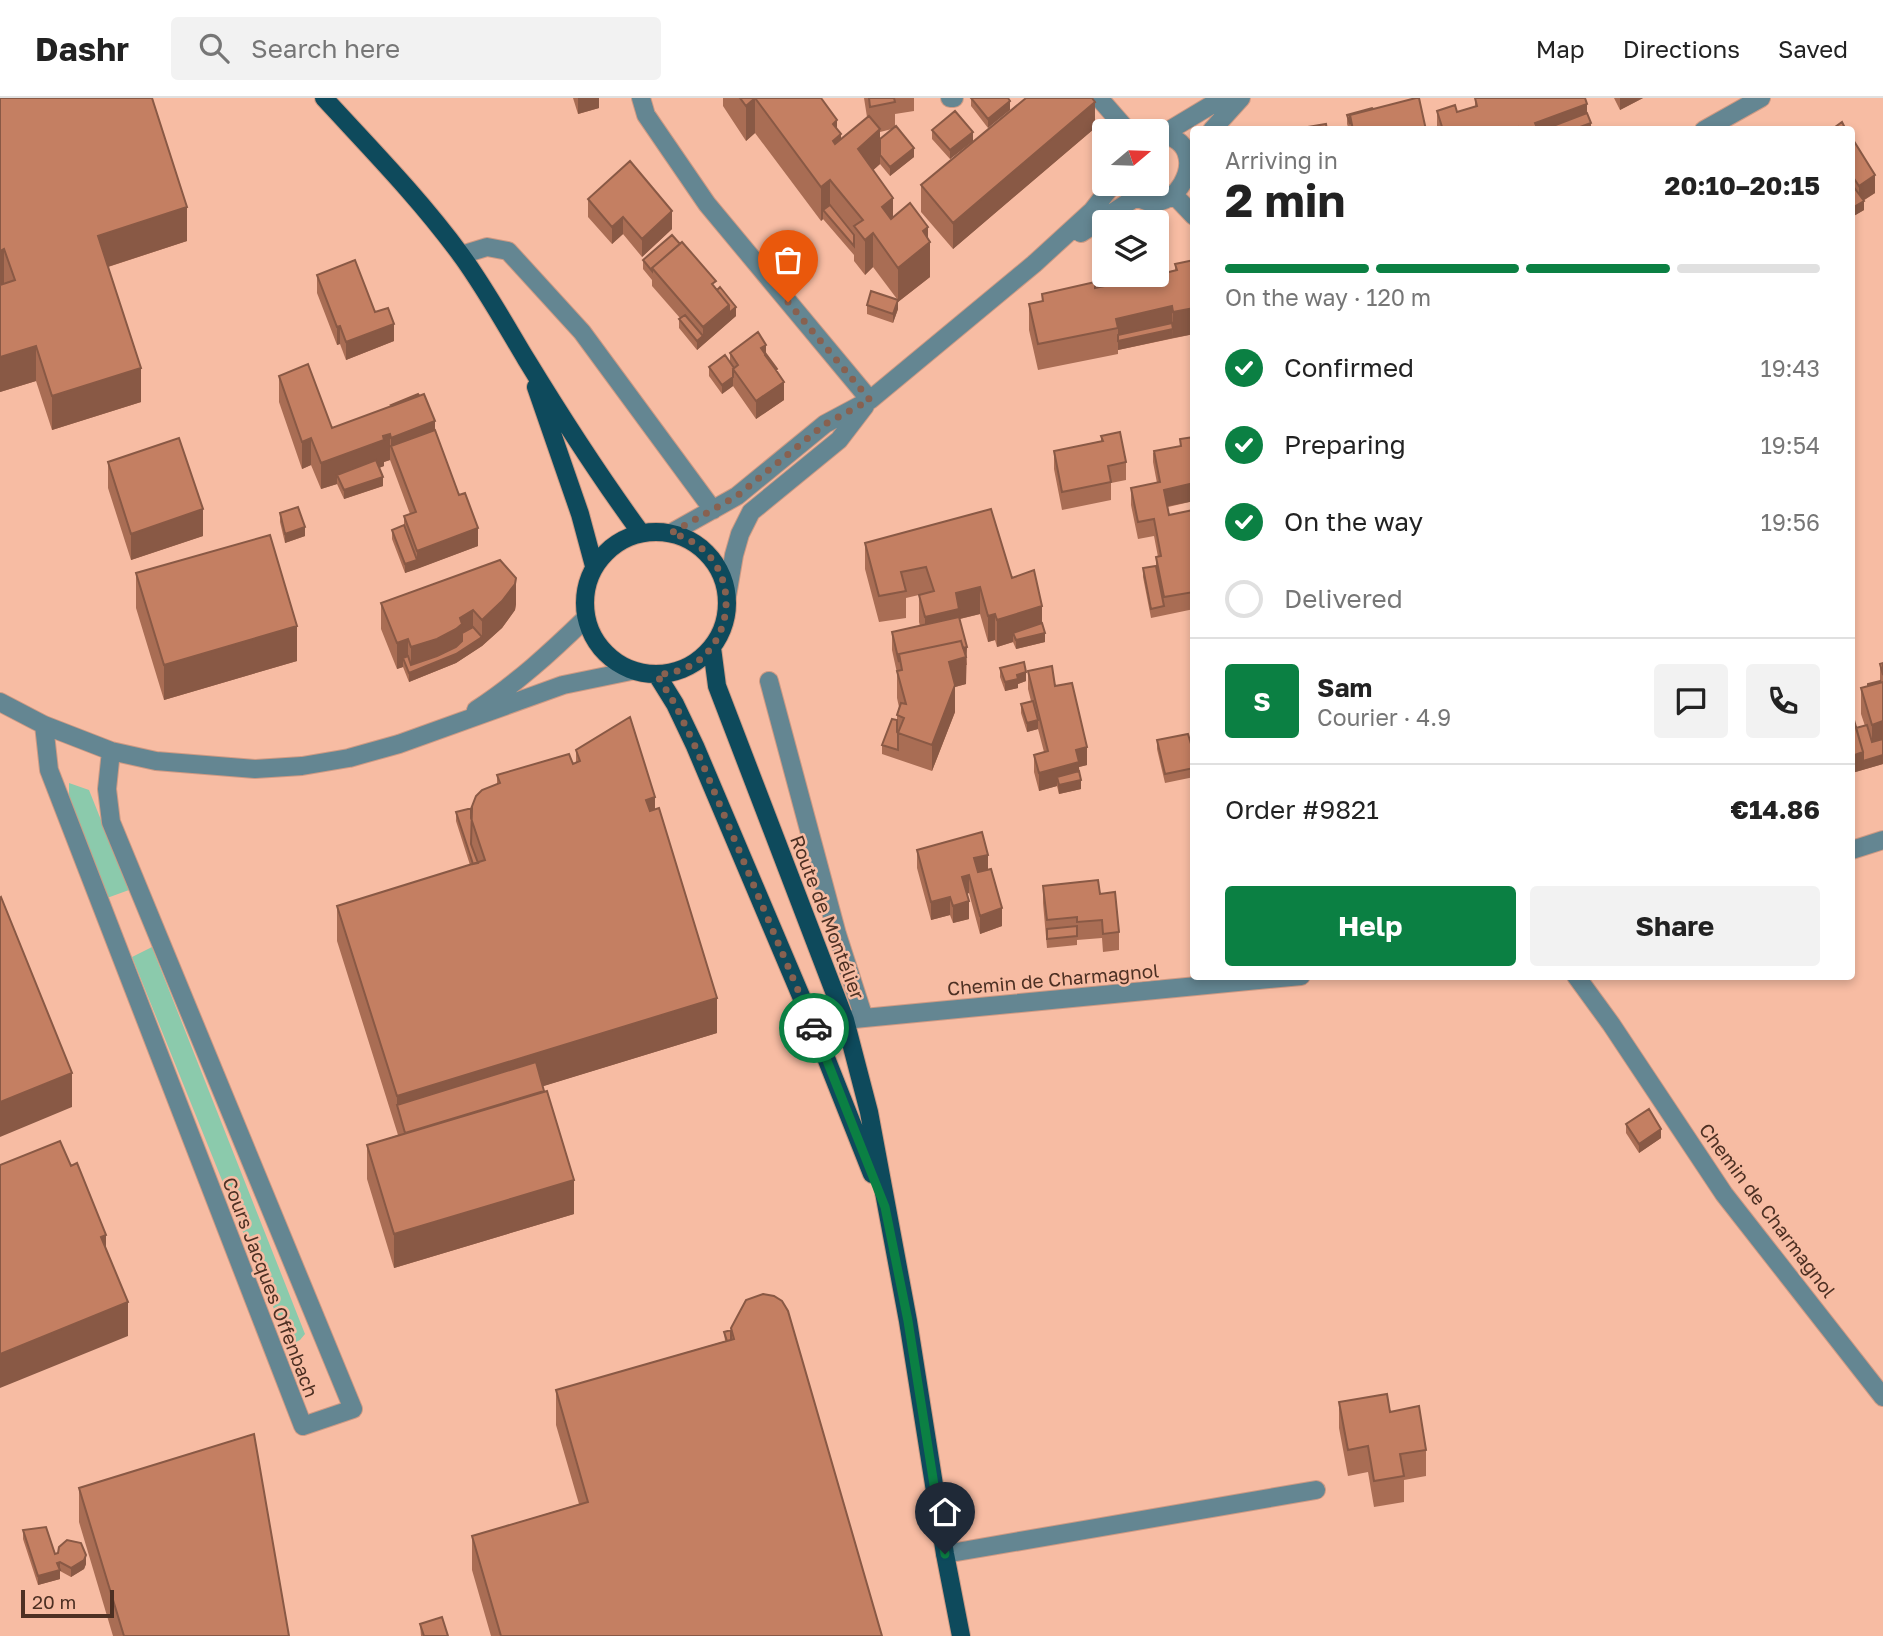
<!DOCTYPE html>
<meta charset="utf-8">
<style>
body{margin:0;font-family:"Golos Text",sans-serif;background:#f2f2f2;color:#222;height:100vh;display:flex;flex-direction:column;font-size:26px;white-space:nowrap}
*{box-sizing:border-box;margin:0}
p{font-size:23px;color:#767676}
.icon{flex:none;width:38px;height:38px;fill:none;stroke:currentColor;stroke-width:2;stroke-linecap:round;stroke-linejoin:round}
.map{position:relative;flex:1;overflow:hidden}
.sheet{position:absolute;left:1190px;top:28px;width:665px;height:854px;display:flex;flex-direction:column;background:#fff;border-radius:7px;box-shadow:0 4px 10px #0003}
.sheet>*{flex:none}
.needle{width:46px;rotate:71deg}
.controls{position:absolute;left:1092px;top:21px;display:grid;gap:14px}
.controls a{display:grid;place-items:center;width:77px;height:77px;border-radius:7px;background:#fff;box-shadow:0 4px 10px #0003;font-size:35px}
.scale{position:absolute;left:21px;bottom:18px;width:93px;box-sizing:border-box;padding-left:7px;border:4px solid #4d3023;border-top:0;font-size:19px;line-height:24px;white-space:nowrap;color:#4d3023;-webkit-text-stroke:5px #f7bca3;paint-order:stroke}
.pin{position:absolute;display:grid;place-items:center;width:60px;height:60px;color:#fff;margin:-72px -30px;border-radius:50% 50% 50% 0;rotate:-45deg;box-shadow:0 0 7px #0007}
.pin .icon{rotate:45deg}
.courier{position:absolute;display:grid;place-items:center;width:70px;height:70px;margin:-35px;border:5px solid #0b8043;border-radius:50%;background:#fff;color:#222;box-shadow:0 2px 9px #0007}
.summary em{font-style:normal;font-weight:700}
.summary div{display:flex;flex-direction:column-reverse}
.summary{display:flex;align-items:center;justify-content:space-between;height:119px;padding:0 35px}
h1{font-size:46px;font-weight:700;line-height:52px}
.bar{display:grid;grid-template-columns:repeat(4,1fr);gap:10px 7px;align-content:center;height:84px;padding:0 35px}
.bar i{height:9px;border-radius:5px;background:#e0e0e0}
.bar .on{background:#0b8043}
.bar p{grid-column:span 4}
.line{display:flex;align-items:center;gap:18px;padding:0 35px;border-top:2px solid #e0e0e0}
.line div{flex:1}
.round{display:grid;place-items:center;flex:none;width:74px;height:74px;border-radius:7px;background:#f2f2f2}
ol{padding:0 35px;list-style:none}
li{display:flex;align-items:center;gap:21px;height:77px}
li p{margin-inline-start:auto}
li .icon{padding:7px;border-radius:50%;background:#0b8043;color:#fff;stroke-width:4}
li:last-child{color:#767676}
li i{width:38px;height:38px;border:4px solid #e0e0e0;border-radius:50%}
.action{display:flex;gap:14px;margin-top:auto;padding:14px 35px}
.action a{flex:1;height:80px;border-radius:7px;background:#0b8043;color:#fff;font-size:28px;font-weight:700;line-height:80px;text-align:center}
.action a+a{background:#f2f2f2;color:#222}
header{display:flex;align-items:center;gap:42px;box-sizing:border-box;height:98px;padding:0 35px;background:#fff;border-bottom:2px solid #e0e0e0}
header strong{font-size:33px}
nav{display:flex;gap:38px;margin-inline-start:auto;font-size:24px}
.search{width:490px;height:63px;background:#f2f2f2;display:flex;align-items:center;gap:18px;box-sizing:border-box;padding:0 24px;border-radius:7px;color:#767676;font-size:26px}
.map>svg:first-child{display:block}
</style>
<header>
<strong>Dashr</strong>
<div class="search"><svg class="icon" aria-label="search" viewBox="0 0 24 24"><circle cx="10" cy="10" r="6"/><path d="M15 15l6 6"/></svg>Search here</div>
<nav><a>Map</a><a>Directions</a><a>Saved</a></nav>
</header>
<div class="map">
<svg width="1883" height="1538" viewBox="0 0 1883 1538">
<rect width="100%" height="100%" fill="#f7bca3"/>
<path fill="#8bcaac" d="M69,685L89,692L129,792L107,800L69,699Z
M152,849L305,1236L300,1242L294,1245L286,1241L132,859Z"/>
<g fill="none" stroke-linecap="round" stroke-linejoin="round">
<g stroke="#ce9a84" stroke-width="20">
<path id="minor" d="M641,0L646,17L707,106L870,302
M950,0H954
M1099,0L1128,33
M1212,32L1241,0
M1704,32L1761,0
M1163,36L1223,0
M1125,86C1168,145 1224,42 1157,36
M1174,97L1194,118
M1081,135L1138,98
M461,157L487,149L508,153L582,234L713,412
M671,435L737,398L825,326L870,302L1034,166L1092,113L1113,86
M727,498L734,457L740,436L751,414L839,342L865,308
M769,583L837,836L864,920
M0,604L44,627L111,653L156,663L255,671L302,668L349,660L399,646L563,587L631,573
M476,612C516,586 551,554 586,520
M44,627L49,672L303,1328L353,1311L111,724L107,691L111,653
M1852,752L1883,742
M1576,878L1611,926L1724,1096L1883,1299
M809,917L845,922L864,920L1301,878
M945,1456L1316,1392"/>
</g>
<g stroke="#ce9a84" stroke-width="20">
<path id="major" d="M324,0C371,51 420,101 461,157C485,190 505,226 526,261C562,320 600,379 641,435
M536,289L580,416L594,468
M585 505a71 71 0 1 1 142 0a71 71 0 1 1-142 0Z
M712,550L717,588L845,922L869,1014L908,1223L945,1456L961,1538
M657,577L675,606L695,648L809,917L872,1076"/>
</g>
<use href="#minor" stroke="#648692" stroke-width="18"/>
<use href="#major" stroke="#0e4a5c" stroke-width="18"/>
</g>
<path fill="#a96d54" fill-rule="evenodd" d="M0,0L187,143L108,169L141,304L52,332L36,283L0,294Z
M573,0H599V10L578,16Z
M723,0H821L841,41L867,19L864,0H914V13L895,16V29L914,59L890,78L880,66L873,72L893,120L928,141L930,179L898,204V211L893,225L867,216V207L897,201L873,169L865,177L854,163V157L823,121L821,123L755,35L746,43L723,8ZM892,31L880,41V34Z
M971,0H1008L988,30L971,8Z
M1475,0L1587,15L1591,32H1437V13L1457,14L1475,8Z
M1614,0H1643L1620,12Z
M1373,11L1426,32H1349L1347,26V17Z
M1095,30L953,151L921,114V87Z
M932,32L973,43L950,61L932,41Z
M1852,40L1875,95L1863,103L1864,112L1852,119Z
M588,101L672,131L642,159L623,136L612,146L588,119Z
M680,146L736,218L697,252L679,230V221L680,220L652,188V182L643,171V162Z
M1194,162V236L1118,252V256L1038,272L1029,232V206L1042,203V196L1095,190L1175,172V166Z
M317,177L375,214L394,243L346,262L340,246L337,247L317,195Z
M730,255L766,256L777,273L784,302L756,321L733,288L722,296L709,278V269L730,263Z
M279,278L332,330L435,332L478,448L405,475L392,441V432L404,427V418L410,416L390,362L384,364V368L379,370L383,388L344,401L337,386L321,391L311,367L302,371L279,304Z
M1101,338L1126,364V382L1111,385V402L1062,412L1054,371V353L1101,343Z
M1180,341L1194,403L1168,409L1169,417L1194,416V511L1151,520L1143,479V470L1156,468V459H1158L1154,438L1138,441L1131,407V390L1157,385L1153,364V355L1180,348Z
M108,364L203,438L131,462L108,390Z
M280,415L305,438L285,445L280,424Z
M865,445L1012,480L1042,525L1045,544L1016,551L1013,544L997,549L995,542L988,544L980,516L960,521L967,567H966V586L955,589V614L932,673L882,656V647L897,622V617L899,609L897,600V575L892,552V534L920,528L919,524V497L923,496L906,500V520L879,524L865,471Z
M136,475L297,563L164,602L136,510Z
M381,505L516,506L515,512L502,530L482,548L456,565L409,584L403,569L397,571L381,531Z
M1883,565V666L1852,675V623L1856,630L1865,628L1861,616V590L1880,583V566Z
M1000,570L1026,583L1018,586V590L1005,593L1000,579Z
M1028,573L1055,588L1087,667L1079,669L1081,691L1059,696L1057,688L1039,693L1034,674V657L1044,654L1038,631L1027,634L1021,615V606L1031,603L1028,591Z
M1157,642L1194,656V679L1165,685L1157,651Z
M576,652L655,712L717,935L543,988L574,1116L394,1170L367,1081V1047L398,1037L337,843V808L470,767L456,723V714L472,710L497,686V677L573,666L576,665Z
M917,752L988,772L1002,828L980,836L969,795L967,796L969,821L953,825L950,817L931,822L917,770Z
M1043,788L1100,796L1119,834V852L1103,854L1102,840L1077,842V847L1047,850L1043,805Z
M1626,1026L1661,1040L1639,1055L1626,1035Z
M731,1232L882,1538H491L472,1472V1438L579,1406L556,1327V1292L725,1243L724,1234Z
M1339,1304L1390,1314L1426,1352V1378L1404,1382V1404L1374,1409L1368,1374L1348,1378L1339,1330Z
M79,1390L289,1538H113L79,1424Z
M23,1432L55,1456L86,1466L84,1471L71,1479L60,1473V1481L38,1487L23,1441Z
M420,1526L448,1538H421Z"/>
<path fill="#895945" d="M578,0H599V10L578,16Z
M755,0V35L746,43V8Z
M1620,0H1643L1620,12Z
M1010,3V12L988,30V21Z
M1095,4V30L953,151V125Z
M1587,6V24L1553,28V32H1533L1535,25Z
M837,22V40L841,36V71L833,78V26Z
M1591,25V32H1572Z
M880,31V66L858,86V51Z
M973,34V43L950,61V52Z
M914,50V59L890,78V69Z
M1875,77V95L1859,105V88Z
M830,82V116L823,112V121L821,123V89Z
M893,100V135L882,109Z
M1864,103V112L1852,119V110Z
M187,109V143L98,172V138Z
M672,113V131L642,159V141Z
M623,119V136L612,146V129Z
M928,129V146L930,144V179L898,204V170L923,133Z
M873,135V169L865,177V142Z
M4,151V186L0,187V153Z
M898,202V211L893,225V216Z
M729,207L736,209V218L697,252V243L703,238V229Z
M1172,208L1173,240L1118,252V230L1116,221Z
M1194,210V236L1173,240V214Z
M394,226V243L346,262V244Z
M340,228V246L337,247V229Z
M766,247V265L761,250Z
M36,248V283L0,294V259Z
M141,270V304L52,332V298Z
M733,279V288L722,296V287Z
M784,284V302L756,321V303Z
M435,323V350L391,348V366V340Z
M390,336V362L384,364V368L341,384L337,377V386L321,391V365Z
M311,340V367L302,371V344Z
M383,379V388L344,401V392Z
M1194,385V403L1164,409V392Z
M203,411V438L131,462V436Z
M305,429V438L285,445V436Z
M478,430V448L417,471V453Z
M417,462V471L405,475V466Z
M516,480V506L515,512L502,530L482,548L456,565L409,584V575L411,574V549L473,512V538L482,539V522Z
M980,489V516L959,521L925,545V519L956,495Z
M1042,508V534L1045,535V544L1016,551V543L1013,535V544L997,549V522Z
M995,516V542L988,544V518Z
M297,528V563L164,602V567Z
M408,541V567L403,560V569L397,571V545Z
M967,549L966,586L955,589V614L932,673V647L902,572Z
M1026,574V583L1018,586V590L1005,593V584L1017,577Z
M1038,622V631L1027,634V625Z
M1883,623V650L1872,653V627Z
M1087,649V667L1079,669V682H1081V691L1059,696L1057,679V688L1039,693V675L1076,652Z
M1863,654L1883,657V666L1852,675V658Z
M655,699V734L646,702Z
M988,757V775L974,778V760Z
M969,777V795L962,797V779Z
M950,799V817L931,822V804Z
M969,803V821L953,825V808Z
M1002,810V828L980,836V818Z
M717,900V935L404,1031L397,1007V998Z
M72,975V1009L0,1039V1004Z
M1661,1031V1040L1639,1055V1046Z
M574,1082V1116L394,1170V1136Z
M106,1137V1172L101,1139Z
M128,1204V1238L0,1290V1256Z
M86,1457V1466L84,1471L71,1479V1470Z
M60,1464V1481L38,1487V1478Z"/>
<path fill="#c47f62" stroke="#895945" stroke-width="2" d="M0,0H152L187,109L98,138L141,270L52,298L36,248L0,259V187L15,182L4,151L0,153Z
M740,0H821L837,22L833,26L841,36L833,43L835,46L869,18L880,31L858,51L893,100L882,109L891,121L910,105L928,129L923,133L930,144L898,170L873,135L865,142L854,128L863,122L830,82L821,89L755,0L746,8Z
M869,0H894L895,4L870,9Z
M971,0H1008L1010,3L988,21Z
M1026,0H1092L1095,4L953,125L921,87Z
M1416,0H1419L1426,32H1353L1350,17Z
M1475,0H1585L1587,6L1535,25L1537,30L1533,32H1519L1518,29L1511,32H1443L1437,13L1455,7L1457,14L1477,8Z
M1372,10L1373,11L1350,17V26L1347,17Z
M955,13L973,34L950,52L932,32Z
M1587,15L1591,25L1572,32H1554L1553,28Z
M1842,24L1846,32H1831Z
M1326,26L1327,32H1290Z
M896,28L914,50L890,69L880,57V41Z
M1852,40L1875,77L1859,88L1853,79L1852,80Z
M630,63L672,113L642,141L623,119L612,129L588,101Z
M1853,88L1864,103L1852,110V89Z
M830,107L854,137V148L823,112Z
M672,137L680,146L652,170V173L643,162Z
M682,144L716,183L712,186L729,207L703,229L652,170Z
M355,162L375,214L388,210L394,226L346,244L340,228L337,229L317,177Z
M1194,162V210L1173,214L1172,208L1116,221L1118,230L1038,246L1029,206L1043,203L1042,196L1095,184V190L1157,177L1177,172L1175,166Z
M720,189L736,209L729,215V207L717,192Z
M871,193L898,202L893,216L867,207Z
M685,217L703,238L697,243L679,221Z
M1172,225L1173,231L1118,243V237Z
M758,234L766,247L761,250L784,284L756,303L733,271L738,267L730,255Z
M766,256L777,271L776,272L765,257Z
M725,257L734,270L733,271V279L722,287L709,269Z
M308,266L332,330L424,296L435,323L391,340L390,336L383,338L384,342L321,365L311,340L302,344L279,278Z
M418,296L419,298L392,308L391,307Z
M435,332L459,397L465,395L478,430L417,453L404,418L416,414L391,348Z
M1120,334L1126,364L1108,368L1111,384L1062,394L1054,353L1103,343L1101,338Z
M1194,339V385L1164,392L1169,417L1193,412L1194,494L1164,499L1156,459L1161,458L1154,421L1138,424L1131,390L1160,384L1154,353L1181,348L1180,341Z
M179,340L203,411L131,436L108,364Z
M376,362L383,379L344,392L337,377Z
M298,409L305,429L285,436L280,415Z
M991,411L1012,480L1034,472L1042,508L997,522L995,516L988,518L980,489L956,495L959,511L925,519L919,497L934,493L926,469L901,474L906,493L879,498L865,445Z
M404,427L417,462L405,466L392,432Z
M270,437L297,528L164,567L136,475Z
M500,462L516,480L515,486L502,503L482,522L473,512L460,520L462,526L456,531L437,541L411,549L408,541L397,545L381,505Z
M1156,468L1164,508L1151,511L1143,470Z
M959,519L967,549L963,550L961,543L899,556V564L892,534Z
M1042,525L1045,535L1016,542L1013,535Z
M473,529L482,539L456,556L409,575L403,560L408,558L411,567L437,558L456,549L462,543V535Z
M961,543L966,559L949,564L955,587L932,647L898,635L904,620L897,617L901,605L906,606L897,573L902,572L899,556Z
M1024,564L1026,574L1017,577L1018,581L1005,584L1000,570Z
M1883,565V577L1880,566Z
M1052,568L1055,588L1072,585L1087,649L1076,652L1079,664L1039,675L1034,657L1048,653L1028,573Z
M1880,583V584L1868,588V586Z
M1883,584V623L1872,627L1861,590Z
M1033,603L1038,622L1027,625L1021,606Z
M630,619L655,699L646,702L650,713L659,710L717,900L397,998L337,808L485,762L471,720V711L476,698L482,692L500,685L497,677L569,656L573,666L580,663L576,652Z
M892,621L897,622V634L898,635V652L882,647Z
M1854,622L1863,654L1852,658V623Z
M1867,627L1872,644L1883,641V657L1863,663V654L1856,630Z
M1188,636L1194,656V670L1165,676L1157,642Z
M1079,673L1081,682L1059,687L1057,679Z
M472,710L471,746L478,765L473,766L456,714Z
M982,734L988,757L974,760L978,774L991,771L1002,810L980,818L969,777L962,779L969,803L953,808L950,799L931,804L917,752Z
M1098,782L1100,796L1115,794L1119,834L1103,836L1102,822L1077,824V819L1047,822L1043,788Z
M1,799L72,975L0,1004V800Z
M1077,828V838L1047,841V831Z
M536,964L544,993L405,1035L397,1007Z
M547,993L574,1082L394,1136L367,1047Z
M1649,1011L1661,1031L1639,1046L1626,1026Z
M60,1043L71,1068L77,1065L106,1137L101,1139L128,1204L0,1256V1067Z
M763,1196L774,1198L782,1203L788,1213L882,1538H501L472,1438L588,1404L556,1292L734,1241L731,1230L746,1202Z
M731,1232V1242L727,1243L724,1234Z
M1387,1296L1390,1314L1419,1308L1426,1352L1400,1356L1404,1378L1374,1383L1368,1348L1348,1352L1339,1304Z
M254,1336L289,1538H124L79,1390Z
M46,1429L55,1456L58,1455L59,1449L67,1442L81,1445L86,1457L84,1462L71,1470L60,1464L57,1465L60,1472L38,1478L23,1432Z
M442,1519L448,1538H424L420,1526Z"/>
<g fill="none" stroke-linecap="round" stroke-linejoin="round">
<path stroke="#886150" stroke-width="7" stroke-dasharray="0 12.6" d="M788,204L870,302L825,326L737,398L671,435C677,437 685,439 691,443C736,468 737,533 698,563C686,572 671,575 657,577L675,606L695,648L814,930"/>
<path stroke="#0b8043" stroke-width="9" d="M814,930L885,1109L908,1223L945,1456"/>
</g>
<g text-anchor="middle" dominant-baseline="central" stroke-width="5" stroke-linejoin="round" paint-order="stroke">
<g font-size="19" fill="#4d3023" stroke="#f7bca3">
<text transform="translate(828 819) rotate(69)">Route de Montélier</text>
<text transform="translate(1053 881) rotate(-5)">Chemin de Charmagnol</text>
<text transform="translate(1768 1112) rotate(53)">Chemin de Charmagnol</text>
<text transform="translate(271 1189) rotate(69)">Cours Jacques Offenbach</text>
</g>
</g>
</svg>
<div class="controls">
<a><svg class="needle" viewBox="-14 -14 28 28"><path d="M0-13l5 13h-10z" fill="#e53935"/><path d="M0 13l5-13h-10z" fill="#767676"/></svg></a>
<a><svg class="icon" aria-label="layers" viewBox="0 0 24 24"><path d="M12 4l9 5-9 5-9-5zM3 14l9 5 9-5"/></svg></a>
</div>
<div class="scale">20 m</div>
<div class="pin" style="left:788px;top:204px;background:#ea580c"><svg class="icon" aria-label="bag" viewBox="0 0 24 24"><path d="M5 8h14l-1 12H6zM9 8a3 3 0 0 1 6 0"/></svg></div>
<div class="pin" style="left:945px;top:1456px;background:#1f2937"><svg class="icon" aria-label="home" viewBox="0 0 24 24"><path d="M3 11l9-7 9 7M6 9v11h12V9"/></svg></div>
<div class="courier" style="left:814px;top:930px"><svg class="icon" aria-label="car" viewBox="0 0 24 24"><path d="M5 17H2v-5l4-1 3-4h7l3 4 3 1v5h-3M9 17h6M6 11h13"/><circle cx="7" cy="17" r="2"/><circle cx="17" cy="17" r="2"/></svg></div>
<section class="sheet">
<div class="summary"><div><h1>2 min</h1><p>Arriving in</p></div><em>20:10–20:15</em></div>
<div class="bar"><i class="on"></i><i class="on"></i><i class="on"></i><i></i><p>On the way · 120 m</p></div>
<ol>
<li><svg class="icon" aria-label="check" viewBox="0 0 24 24"><path d="M5 12l5 5 9-10"/></svg>Confirmed<p>19:43</p></li>
<li><svg class="icon" aria-label="check" viewBox="0 0 24 24"><path d="M5 12l5 5 9-10"/></svg>Preparing<p>19:54</p></li>
<li><svg class="icon" aria-label="check" viewBox="0 0 24 24"><path d="M5 12l5 5 9-10"/></svg>On the way<p>19:56</p></li>
<li><i></i>Delivered</li>
</ol>
<div class="line" style="height:126px"><b class="round" style="background:#0b8043;color:#fff">S</b><div><b>Sam</b><p>Courier · 4.9</p></div><a class="round"><svg class="icon" aria-label="chat" viewBox="0 0 24 24"><path d="M4 5h16v11H9l-5 4z"/></svg></a><a class="round"><svg class="icon" aria-label="phone" viewBox="0 0 24 24"><path d="M5 4h4l2 5-3 2q2 4 5 5l2-3 5 2v4C11 20 4 13 5 4z"/></svg></a></div>
<div class="line" style="height:91px"><div>Order #9821</div><b>€14.86</b></div>
<div class="action"><a>Help</a><a>Share</a></div>
</section>
</div>
